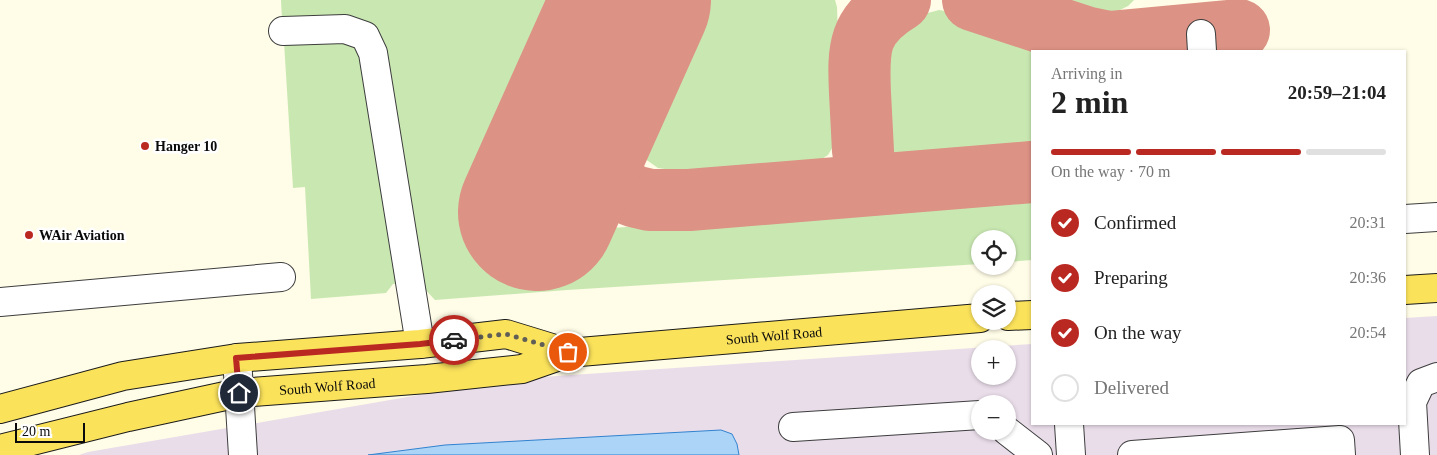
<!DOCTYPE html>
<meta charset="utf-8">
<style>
body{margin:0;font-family:"Times New Roman",serif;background:#f2f2f2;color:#222;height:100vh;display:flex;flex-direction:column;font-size:19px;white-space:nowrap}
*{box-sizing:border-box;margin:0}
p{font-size:16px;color:#767676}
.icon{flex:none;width:28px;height:28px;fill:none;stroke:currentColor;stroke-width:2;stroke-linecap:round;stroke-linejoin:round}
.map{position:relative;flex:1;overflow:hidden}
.drawer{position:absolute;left:1031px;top:50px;width:375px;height:375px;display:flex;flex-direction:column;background:#fff;border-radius:0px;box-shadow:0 1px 4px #0004}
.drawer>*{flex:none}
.fabs{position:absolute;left:971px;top:230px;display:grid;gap:10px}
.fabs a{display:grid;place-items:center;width:45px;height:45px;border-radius:50%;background:#fff;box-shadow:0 1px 4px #0004;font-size:25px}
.scale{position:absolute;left:15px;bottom:12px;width:70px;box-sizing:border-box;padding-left:5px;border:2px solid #0a0a0a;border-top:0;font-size:14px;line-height:18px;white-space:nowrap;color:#0a0a0a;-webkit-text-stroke:4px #fff;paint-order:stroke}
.pin{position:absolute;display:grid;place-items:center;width:42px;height:42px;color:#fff;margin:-21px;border:2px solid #fff;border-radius:50%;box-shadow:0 1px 5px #0007}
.courier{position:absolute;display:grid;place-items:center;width:50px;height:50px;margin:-25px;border:4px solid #ba2822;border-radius:50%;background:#fff;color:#222;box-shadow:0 1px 6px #0007}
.head em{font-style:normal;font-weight:700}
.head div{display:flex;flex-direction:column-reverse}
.head{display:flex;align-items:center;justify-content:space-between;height:85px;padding:0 20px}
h1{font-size:32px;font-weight:700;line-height:38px}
.bar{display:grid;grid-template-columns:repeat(4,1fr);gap:8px 5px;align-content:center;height:60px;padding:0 20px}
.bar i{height:6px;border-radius:4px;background:#e0e0e0}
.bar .selected{background:#ba2822}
.bar p{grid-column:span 4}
ol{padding:0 20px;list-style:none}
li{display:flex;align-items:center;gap:15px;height:55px}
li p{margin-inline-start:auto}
li .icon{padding:5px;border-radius:50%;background:#ba2822;color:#fff;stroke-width:4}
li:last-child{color:#767676}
li i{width:28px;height:28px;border:2px solid #e0e0e0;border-radius:50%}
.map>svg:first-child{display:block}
</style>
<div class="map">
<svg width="1437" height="455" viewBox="0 0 1437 455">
<rect width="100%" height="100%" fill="#fffce7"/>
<path fill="#e9ddea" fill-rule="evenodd" d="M1437,316V455H79L88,452L512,379L1032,344V424H1405V318ZM980,349H1008V376H980ZM980,404H1008V431H980Z"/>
<path fill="#c9e8b1" d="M281,0H589L502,199L573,231L1032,196V260L1008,262V239H980V264L567,290L435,300L419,283L381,34L359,26L282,20Z
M677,0H835L837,7L841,133L828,155L814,164L684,172L658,168L641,156L631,137L628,120L632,103Z
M1028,0H1134L1128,6L1106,17L1083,19Z
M939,10L951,12L1056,51H1032V151L903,158L890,153L881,141L878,65L890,36L913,17Z
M338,38L365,46L401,284H393L386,293L311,299L305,187L293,188L284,42Z"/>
<path fill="#abd4f7" stroke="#3282ce" d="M721,430L732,434L737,444L739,455H368L445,445Z"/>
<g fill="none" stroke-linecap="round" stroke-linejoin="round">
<path stroke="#dc9284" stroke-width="62" d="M973,0L1085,37L1109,42L1239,30
M600,71L591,143L600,166L618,186L633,196L650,200H689L1032,172
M863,151C862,132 861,112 860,93C858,48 858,25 900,0"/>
<path stroke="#dc9284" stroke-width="158" d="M537,212L632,0"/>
<g stroke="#3d3d3d" stroke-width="30">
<path id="minor" d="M283,31L345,29L365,36L373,53L420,344
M1201,34L1202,51
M1405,219L1437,217
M0,302L281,277
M237,358L243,455
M1069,424L1071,455
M793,427L980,415
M1007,431L1038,455
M1132,455L1340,440L1341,455
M1415,455L1412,402L1421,383L1437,377"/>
</g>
<g stroke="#1b1b1b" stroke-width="30">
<g id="major">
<path d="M1405,290L1437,288"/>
<path d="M1008,316L1032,315"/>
<path d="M0,409L123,376L237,358L420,344L506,334L568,353"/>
<path id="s1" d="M0,449L128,417L239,393L427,379L522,369L568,353L980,318"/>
</g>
</g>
<use href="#minor" stroke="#fff" stroke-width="28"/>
<use href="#major" stroke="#fbe25b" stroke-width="28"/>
</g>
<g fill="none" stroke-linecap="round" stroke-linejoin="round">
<path stroke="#605f57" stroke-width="5" stroke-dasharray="0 9" d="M454,340L506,334L568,352"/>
<path stroke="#ba2822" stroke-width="6" d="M239,393L236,358L420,344L454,340"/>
</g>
<g fill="#ba2822" stroke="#fff" stroke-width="2">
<circle cx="145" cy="146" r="5"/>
<circle cx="29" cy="235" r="5"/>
</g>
<g text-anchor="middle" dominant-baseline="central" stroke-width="5" stroke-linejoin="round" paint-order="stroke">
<g font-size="14" font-weight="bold" fill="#0a0a0a" stroke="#fff" text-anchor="start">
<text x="155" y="146">Hanger 10</text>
<text x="39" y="235">WAir Aviation</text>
</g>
<g font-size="14" fill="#0a0a0a" stroke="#fff">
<text stroke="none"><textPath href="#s1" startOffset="785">South Wolf Road</textPath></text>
<text stroke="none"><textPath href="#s1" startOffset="334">South Wolf Road</textPath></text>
</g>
</g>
</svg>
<div class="fabs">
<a><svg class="icon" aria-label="locate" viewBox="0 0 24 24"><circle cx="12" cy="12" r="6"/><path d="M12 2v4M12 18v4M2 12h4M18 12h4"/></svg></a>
<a><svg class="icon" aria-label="layers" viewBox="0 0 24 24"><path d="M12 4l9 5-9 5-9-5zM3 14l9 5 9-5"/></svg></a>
<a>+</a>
<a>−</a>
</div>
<div class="scale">20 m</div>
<div class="pin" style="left:568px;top:352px;background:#ea580c"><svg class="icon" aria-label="bag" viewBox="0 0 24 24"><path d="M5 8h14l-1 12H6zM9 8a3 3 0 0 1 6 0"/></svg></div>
<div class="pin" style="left:239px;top:393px;background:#1f2937"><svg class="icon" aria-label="home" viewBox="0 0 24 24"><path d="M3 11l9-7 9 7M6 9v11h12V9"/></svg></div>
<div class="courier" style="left:454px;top:340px"><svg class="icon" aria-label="car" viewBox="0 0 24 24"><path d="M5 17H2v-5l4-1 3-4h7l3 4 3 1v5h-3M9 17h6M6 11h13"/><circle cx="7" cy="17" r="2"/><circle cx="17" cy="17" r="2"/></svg></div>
<section class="drawer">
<div class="head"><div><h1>2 min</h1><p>Arriving in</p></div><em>20:59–21:04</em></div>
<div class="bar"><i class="selected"></i><i class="selected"></i><i class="selected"></i><i></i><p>On the way · 70 m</p></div>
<ol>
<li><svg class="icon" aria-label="check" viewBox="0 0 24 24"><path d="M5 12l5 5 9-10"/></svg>Confirmed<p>20:31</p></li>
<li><svg class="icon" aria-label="check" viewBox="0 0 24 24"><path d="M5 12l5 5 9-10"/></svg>Preparing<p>20:36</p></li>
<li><svg class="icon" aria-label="check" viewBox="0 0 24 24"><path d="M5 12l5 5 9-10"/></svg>On the way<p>20:54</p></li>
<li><i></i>Delivered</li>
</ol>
</section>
</div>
